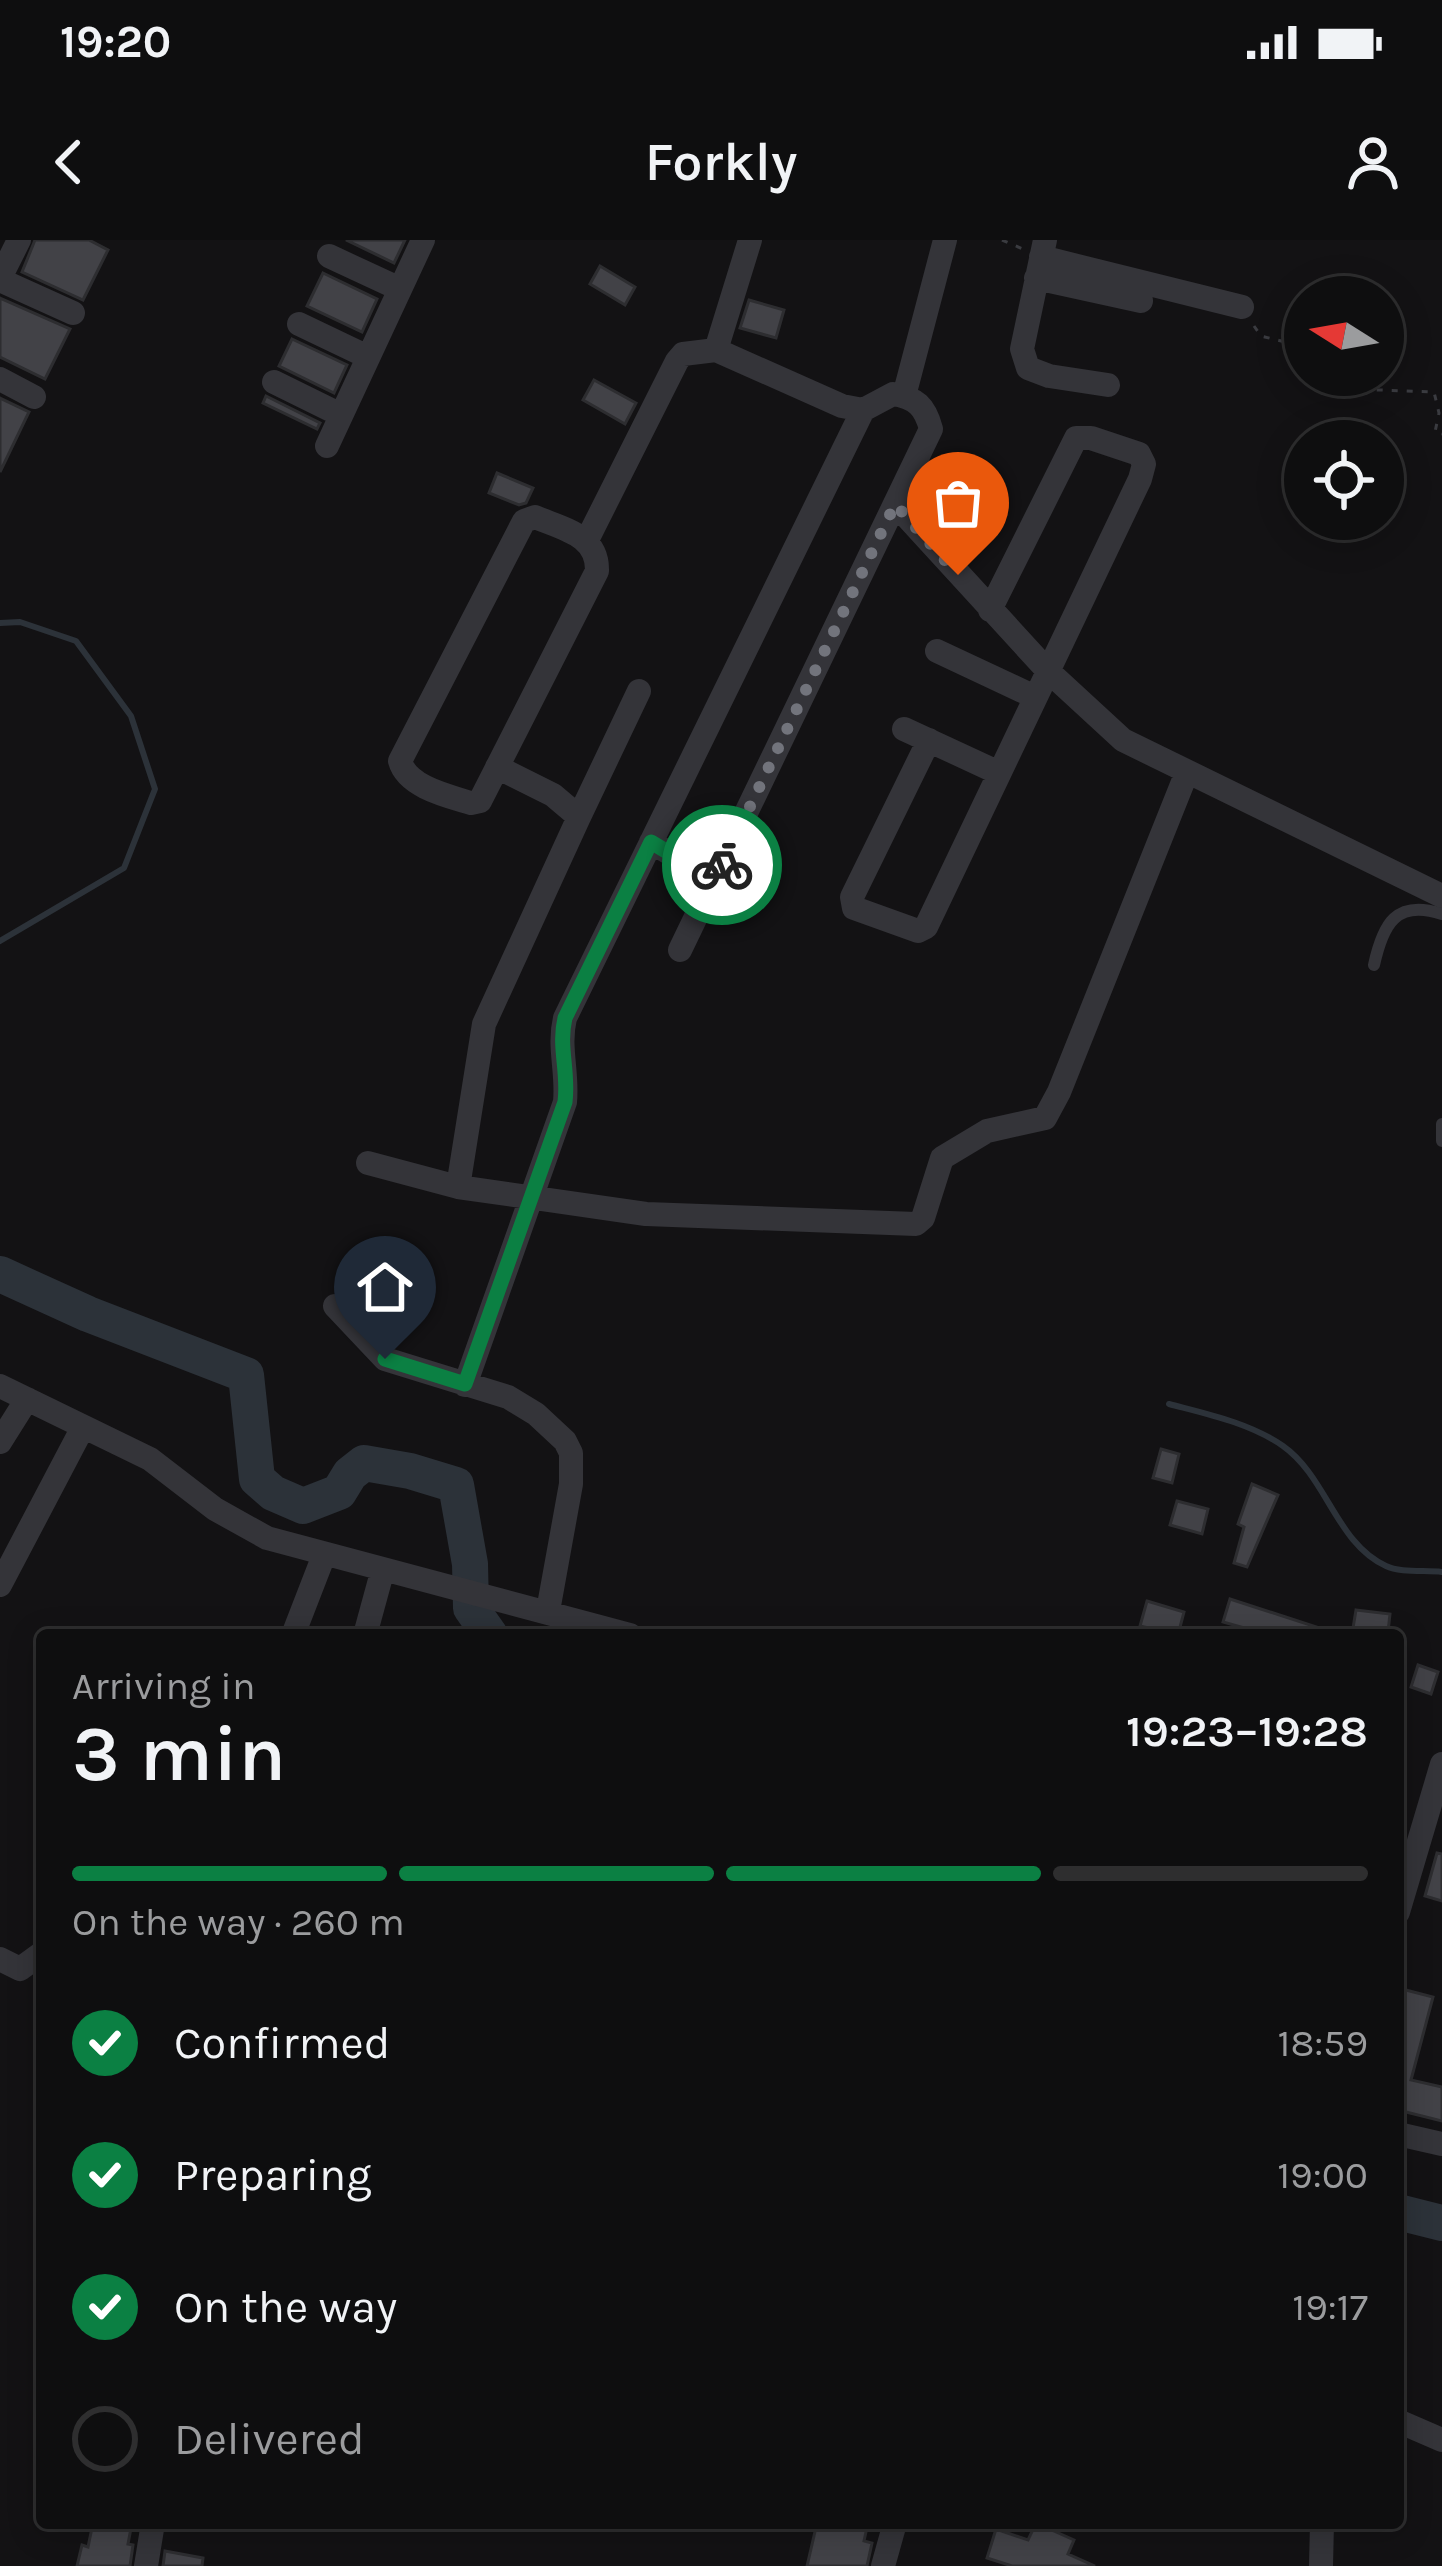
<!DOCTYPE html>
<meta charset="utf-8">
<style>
body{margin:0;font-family:Karla,sans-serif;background:#1c1c1d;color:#f1f3f6;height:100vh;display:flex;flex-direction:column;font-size:45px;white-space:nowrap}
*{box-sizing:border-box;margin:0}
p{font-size:39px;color:#9b9c9e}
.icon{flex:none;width:66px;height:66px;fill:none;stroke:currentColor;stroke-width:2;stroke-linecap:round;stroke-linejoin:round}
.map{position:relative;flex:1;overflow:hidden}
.sheet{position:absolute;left:36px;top:1389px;width:1368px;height:900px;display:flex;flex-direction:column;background:#0e0e0f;border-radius:12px;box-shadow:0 6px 30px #0003,0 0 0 3px #2e2e2f}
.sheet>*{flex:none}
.needle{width:78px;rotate:281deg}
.fabs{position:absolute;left:1284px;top:36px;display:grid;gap:24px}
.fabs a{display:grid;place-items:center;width:120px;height:120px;border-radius:50%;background:#0e0e0f;box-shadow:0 6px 30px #0003,0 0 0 3px #2e2e2f;font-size:60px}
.pin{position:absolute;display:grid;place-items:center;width:102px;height:102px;color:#fff;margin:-123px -51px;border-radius:50% 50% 50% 0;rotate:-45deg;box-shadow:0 0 12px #0007}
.pin .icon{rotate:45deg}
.courier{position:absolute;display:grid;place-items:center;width:120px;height:120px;margin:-60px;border:9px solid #0b8043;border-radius:50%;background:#fff;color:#222;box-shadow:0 3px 15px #0007}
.summary em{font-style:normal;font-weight:600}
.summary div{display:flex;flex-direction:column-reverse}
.summary{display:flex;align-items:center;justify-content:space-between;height:204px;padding:0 36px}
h1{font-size:78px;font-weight:600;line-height:90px}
.bar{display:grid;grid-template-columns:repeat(4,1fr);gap:18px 12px;align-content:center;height:144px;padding:0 36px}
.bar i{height:15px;border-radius:9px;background:#2e2e2f}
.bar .current{background:#0b8043}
.bar p{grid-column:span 4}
ol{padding:0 36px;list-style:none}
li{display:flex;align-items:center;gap:36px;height:132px}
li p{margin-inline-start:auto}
li .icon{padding:12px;border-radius:50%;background:#0b8043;color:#fff;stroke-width:4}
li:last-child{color:#9b9c9e}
li i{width:66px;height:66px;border:6px solid #2e2e2f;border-radius:50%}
.status{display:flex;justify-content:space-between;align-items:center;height:84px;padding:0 60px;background:#0e0e0f;direction:ltr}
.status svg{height:33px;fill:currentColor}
header{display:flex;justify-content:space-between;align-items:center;height:156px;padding:0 36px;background:#0e0e0f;font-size:54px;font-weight:600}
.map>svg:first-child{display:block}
</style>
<div class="status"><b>19:20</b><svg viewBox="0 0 49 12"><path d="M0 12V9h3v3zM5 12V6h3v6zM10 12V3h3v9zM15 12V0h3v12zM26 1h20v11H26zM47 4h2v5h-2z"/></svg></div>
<header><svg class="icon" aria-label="back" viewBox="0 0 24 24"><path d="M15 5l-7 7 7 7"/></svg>Forkly<svg class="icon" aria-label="person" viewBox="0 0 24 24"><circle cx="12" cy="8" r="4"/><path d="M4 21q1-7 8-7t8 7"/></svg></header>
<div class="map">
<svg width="1442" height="2326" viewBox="0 0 1442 2326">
<rect width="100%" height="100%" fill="#131214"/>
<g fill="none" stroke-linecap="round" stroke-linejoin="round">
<path stroke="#2c3239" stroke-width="6" d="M0,383L20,382L76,401L131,476L155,549L124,628L0,701
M1169,1164C1207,1174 1250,1183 1283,1206C1327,1237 1336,1303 1386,1326C1400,1333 1426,1330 1442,1332"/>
<path stroke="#2c3239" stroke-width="36" d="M0,1034L88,1074L246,1135L257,1239L273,1253L303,1266L339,1252L350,1234L364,1223L410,1231L456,1245L470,1324L471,1368L490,1395
M1398,1972L1442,1983"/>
</g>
<path fill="#424247" stroke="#2d2d30" stroke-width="3" d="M35,0H89L108,10L83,60L22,32Z
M346,0H405L394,23Z
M600,26L635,47L625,65L590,44Z
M323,33L377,59L362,92L307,66Z
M0,58L70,89L45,139L0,117Z
M749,60L784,70L776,98L740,88Z
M292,99L347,125L334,153L279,126Z
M594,140L636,163L625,184L583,160Z
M266,156L320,183L317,189L263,163Z
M0,158L29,172L0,232Z
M497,233L533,248L526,263L519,265L489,253Z
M1161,1209L1179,1214L1172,1243L1153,1238Z
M1252,1244L1278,1255L1247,1327L1234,1323L1244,1287L1238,1284Z
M1177,1261L1208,1269L1202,1294L1170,1285Z
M1230,1359L1332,1392V1395H1269L1223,1382Z
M1147,1361L1184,1372L1178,1395L1140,1386Z
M1356,1370L1390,1374L1388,1392L1353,1388Z
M1418,1425L1438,1432L1431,1454L1411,1447Z
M1437,1613L1442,1614V1661L1425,1656Z
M1402,1749L1433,1757L1411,1840L1442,1847V1881L1398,1870V1763Z
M93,2283H132L128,2304L133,2305L130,2326H77L82,2305L88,2307Z
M817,2283H868L864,2301L872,2303L867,2326H807Z
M1036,2283L1074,2300L1068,2314L1095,2326H1012L987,2318L996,2289L1028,2300Z
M165,2311L203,2318L202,2326H163Z"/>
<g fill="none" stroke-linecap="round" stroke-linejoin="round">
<path stroke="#3a3b40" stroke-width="3" stroke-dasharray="6 9" stroke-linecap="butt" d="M1002,0L1023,9
M1254,86L1261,96L1305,107
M1337,135L1353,149L1434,152L1439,173L1435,192L1442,194"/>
<path stroke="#343439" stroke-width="12" d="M1374,725C1383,684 1396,659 1442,674
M1442,884V901"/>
<path stroke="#343439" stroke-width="24" d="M1045,0L1022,109L1028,128L1049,136L1108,145
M329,16L400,49
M1041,17L1242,67
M0,38L19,0
M1036,38L1141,61
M0,40L73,73
M299,84L368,117
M0,139L34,157
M274,142L341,175
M904,156L945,0
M327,206L423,0
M895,264L1047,430L1123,500L1442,656
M535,277C563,289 598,295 597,331L480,561L471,563C448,556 407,547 400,521L524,281Z
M587,300L677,121L683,114L716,110L750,0
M937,411L1033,456
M904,489L999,533
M929,500L852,657L854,668L918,691L926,687L1140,239L1144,224L1139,214L1091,198H1076L990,370
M579,577L639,451
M651,602L714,640
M680,710L931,189C925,166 916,158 893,154L863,170L842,166L716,110
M368,923L458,947L646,974L916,984L923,978L942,918L987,891L1045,878L1059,852L1187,532
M458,947L484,784L579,577L553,555L497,527
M335,1066L385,1119L508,1157L536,1174L565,1201L571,1213V1244L548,1371
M465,1145L565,862C568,832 558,807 565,778L863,170
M0,1146L150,1219L215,1269L267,1298L630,1395
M0,1202L27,1159
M0,1345L83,1187
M293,1395L324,1315
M365,1395L383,1329
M1398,1672L1442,1524
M0,1719L20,1729L42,1713
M1398,1894L1442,1904
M1398,2181L1442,2200
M146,2326L153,2283
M883,2326L895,2283
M1321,2326L1322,2283"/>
</g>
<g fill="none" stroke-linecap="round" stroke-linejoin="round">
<path stroke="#72747c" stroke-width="12" stroke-dasharray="0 21.6" d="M722,625L895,264L958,335"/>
<path stroke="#0b8043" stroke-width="15" d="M385,1119L465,1144L565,862C569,832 558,807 565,778L651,602L714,640L722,625"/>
</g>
</svg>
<div class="fabs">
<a><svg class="needle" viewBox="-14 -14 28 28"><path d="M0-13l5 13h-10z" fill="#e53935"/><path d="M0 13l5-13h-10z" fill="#9b9c9e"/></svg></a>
<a><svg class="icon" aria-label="locate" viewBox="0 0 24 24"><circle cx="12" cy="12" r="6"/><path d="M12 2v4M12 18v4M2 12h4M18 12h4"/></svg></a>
</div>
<div class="pin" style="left:958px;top:335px;background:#ea580c"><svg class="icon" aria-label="bag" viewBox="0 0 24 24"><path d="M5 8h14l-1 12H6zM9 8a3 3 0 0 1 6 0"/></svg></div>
<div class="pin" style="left:385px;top:1119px;background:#1f2937"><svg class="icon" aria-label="home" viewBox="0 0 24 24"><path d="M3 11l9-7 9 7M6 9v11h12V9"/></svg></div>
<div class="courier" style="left:722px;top:625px"><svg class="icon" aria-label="bike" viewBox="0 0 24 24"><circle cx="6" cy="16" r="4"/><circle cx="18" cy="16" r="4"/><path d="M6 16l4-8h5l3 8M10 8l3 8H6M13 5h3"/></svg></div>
<section class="sheet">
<div class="summary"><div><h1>3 min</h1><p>Arriving in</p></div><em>19:23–19:28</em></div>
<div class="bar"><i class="current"></i><i class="current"></i><i class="current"></i><i></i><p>On the way · 260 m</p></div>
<ol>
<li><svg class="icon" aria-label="check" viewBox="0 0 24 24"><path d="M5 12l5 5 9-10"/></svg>Confirmed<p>18:59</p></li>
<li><svg class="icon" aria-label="check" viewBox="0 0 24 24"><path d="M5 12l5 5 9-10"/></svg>Preparing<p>19:00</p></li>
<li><svg class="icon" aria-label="check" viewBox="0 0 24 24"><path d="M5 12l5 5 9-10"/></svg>On the way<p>19:17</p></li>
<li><i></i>Delivered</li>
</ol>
</section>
</div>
